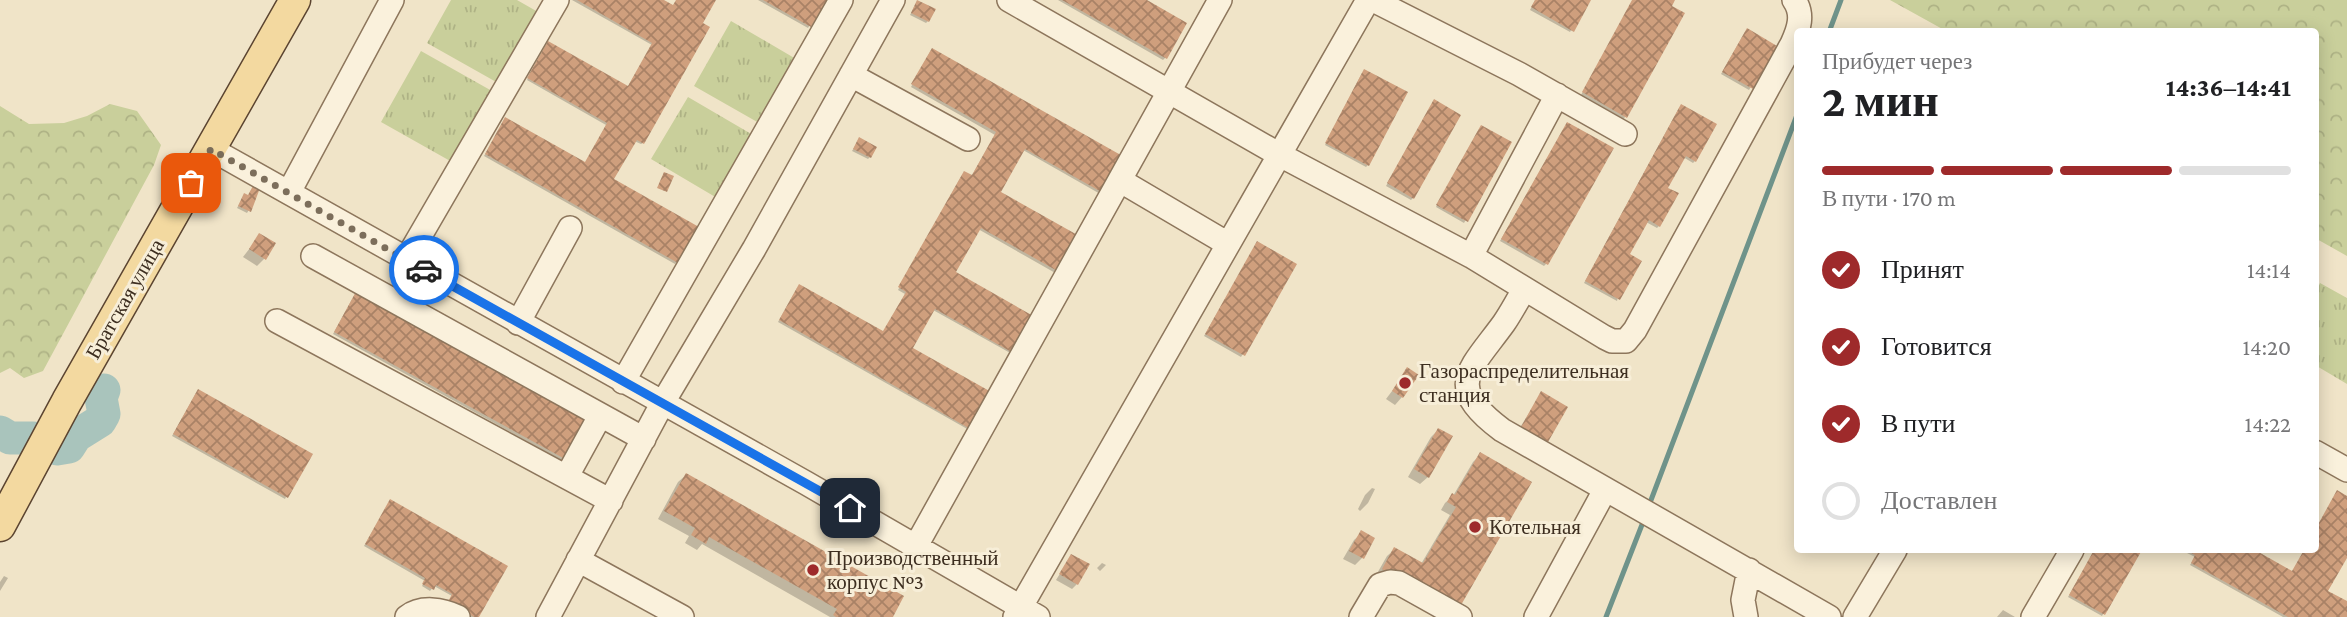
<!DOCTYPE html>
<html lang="ru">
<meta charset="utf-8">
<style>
body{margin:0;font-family:"Crimson Pro",serif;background:#f2f2f2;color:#202124;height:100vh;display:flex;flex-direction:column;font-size:26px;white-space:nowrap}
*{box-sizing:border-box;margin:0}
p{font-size:23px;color:#757577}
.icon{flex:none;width:38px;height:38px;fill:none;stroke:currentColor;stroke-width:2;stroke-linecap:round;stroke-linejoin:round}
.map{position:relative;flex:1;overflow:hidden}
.drawer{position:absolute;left:1794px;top:28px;width:525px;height:525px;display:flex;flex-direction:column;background:#fff;border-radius:7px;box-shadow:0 4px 18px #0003}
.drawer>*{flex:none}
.pin{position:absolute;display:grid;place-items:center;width:60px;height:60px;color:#fff;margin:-30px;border-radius:14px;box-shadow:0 4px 10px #0006}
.courier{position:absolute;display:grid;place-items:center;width:70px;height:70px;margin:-35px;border:5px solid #1a73e8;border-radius:50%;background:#fff;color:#222;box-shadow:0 2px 9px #0007}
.headline em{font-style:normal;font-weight:700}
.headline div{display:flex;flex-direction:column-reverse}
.headline{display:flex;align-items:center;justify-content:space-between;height:119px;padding:0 28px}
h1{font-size:46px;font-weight:700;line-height:52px}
.bar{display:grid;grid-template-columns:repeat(4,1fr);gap:10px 7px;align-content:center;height:84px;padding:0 28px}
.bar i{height:9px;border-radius:5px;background:#e0e0e0}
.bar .selected{background:#9e2a2b}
.bar p{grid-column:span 4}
ol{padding:0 28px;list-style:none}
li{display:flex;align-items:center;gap:21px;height:77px}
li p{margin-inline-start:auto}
li .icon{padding:7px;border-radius:50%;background:#9e2a2b;color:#fff;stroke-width:4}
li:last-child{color:#757577}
li i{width:38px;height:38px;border:4px solid #e0e0e0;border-radius:50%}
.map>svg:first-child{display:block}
</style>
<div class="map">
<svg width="2347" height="617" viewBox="0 0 2347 617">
<defs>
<pattern id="grass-tufts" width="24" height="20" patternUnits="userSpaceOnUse" patternTransform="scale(1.75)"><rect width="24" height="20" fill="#c9cf9b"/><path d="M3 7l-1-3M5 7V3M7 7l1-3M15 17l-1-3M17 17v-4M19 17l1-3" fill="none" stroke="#aeb285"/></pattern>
<pattern id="forest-crowns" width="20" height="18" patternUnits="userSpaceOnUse" patternTransform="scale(1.75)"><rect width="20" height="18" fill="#c9cf9b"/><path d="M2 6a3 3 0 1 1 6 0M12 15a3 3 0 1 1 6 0" fill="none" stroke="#aeb285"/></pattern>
<pattern id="building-cross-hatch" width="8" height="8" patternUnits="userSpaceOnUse" patternTransform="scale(1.75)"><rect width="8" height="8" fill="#cf9f7d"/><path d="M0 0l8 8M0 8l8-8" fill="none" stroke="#a98266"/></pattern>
</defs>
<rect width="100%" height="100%" fill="#f0e4c8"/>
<path fill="url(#grass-tufts)" d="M451,0H517L538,12L498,83L427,43Z
M731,21L796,59L759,123L694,86Z
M421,51L492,91L452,162L381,122Z
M688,97L753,135L717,198L651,159Z
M2320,283L2347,298V384L2315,365V292Z"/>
<path fill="url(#forest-crowns)" d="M1890,0H2347V256L2315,238V32L1946,31Z
M110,104L137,111L161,145L154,165L43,371L24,378L10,368L0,373V106L29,124L64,123L87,116Z"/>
<path fill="#0003" d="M572,0H660L673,7L677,0H714L643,143L641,144L634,141L612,180L677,262L675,264L484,156L504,121L585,164L606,125L527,80L546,45L627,88L652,45Z
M758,0H825L808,28Z
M1058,0H1144L1165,58L1163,60Z
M1535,0H1589L1570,32L1530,10Z
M1633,0H1673L1624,119L1581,95Z
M916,3L928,21L926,23L910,15Z
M1745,32L1775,46L1749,90L1721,74Z
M930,52L1123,158L1102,195L1023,150L999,192L1059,272L1057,274L978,229L953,273L1033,318L1012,354L933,310L911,349L990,394L969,430L778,322L797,288L883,333L905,294L898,290L962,175L971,177L995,135L911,87Z
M1362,73L1368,165L1366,167L1325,145Z
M1432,104L1413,198L1411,200L1386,186Z
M1679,108L1695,161L1693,163L1683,157L1666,189L1659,226L1657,228L1646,222L1628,255L1617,301L1584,283Z
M1567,124L1546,264L1544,266L1500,241Z
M1479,129L1510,143L1464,223L1436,207Z
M858,141L870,157L868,159L852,151Z
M243,197L255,200L247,213L237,208Z
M260,235L265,258L257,266L243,257Z
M1256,245L1295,265L1241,357L1204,336Z
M356,292L587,416L563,458L561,460L333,334Z
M1408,370L1402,397L1395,405L1386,399Z
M196,393L286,497L285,499L172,436Z
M1542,393L1566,408L1541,446L1517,432Z
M1438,430L1428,477L1420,484L1408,477L1431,437Z
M1481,454L1455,611L1375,577L1387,556L1395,549L1421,564L1450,515L1441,510L1445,503L1453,496L1473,462Z
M686,475L891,617H830L702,544L697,550L685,543L689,536L658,519L678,482Z
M1372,488L1375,489L1368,503L1360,511L1358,509L1365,495Z
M2347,498V554L2326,591L2347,603V617H2283L2190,565L2195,557L2181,550H2251L2292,572L2305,550H2315Z
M389,503L477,617H469L447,604L452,596L434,586L430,591L422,586L425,581L364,546Z
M1362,533V558L1355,565L1343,559L1354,540Z
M2095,550H2140L2102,616L2068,597Z
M1071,556L1077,584L1072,589L1056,580Z
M1102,563L1106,565L1100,571L1097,568Z
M4,576L8,578L0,591V582Z
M2003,610L2015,617H1997Z"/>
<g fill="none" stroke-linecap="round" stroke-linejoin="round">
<path stroke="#6f938a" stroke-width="5" d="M1829,32L1841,0
M1648,508L1797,115
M1606,617L1645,517"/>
<path stroke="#a9c4bc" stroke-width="33" d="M0,432L10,438H33
M57,449L69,447L76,436L100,421L104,414L101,398L104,390"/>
</g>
<path fill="url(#building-cross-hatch)" d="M577,0H664L673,5L676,0H716L703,23L710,27L644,144L637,140L614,179L699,227L678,263L485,154L505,117L585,162L607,123L527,78L548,41L628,86L652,43Z
M763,0H827L811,27Z
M917,0L936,9L929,22L911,13Z
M1062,0H1147L1187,23L1167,59Z
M1535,0H1591L1574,32L1531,7Z
M1632,0H1675L1672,6L1685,13L1627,118L1582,92Z
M1747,28L1777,46L1753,89L1722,72Z
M932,48L1126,158L1105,194L1025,149L1001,192L1081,237L1061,273L981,228L956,272L1035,317L1015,354L935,309L913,348L993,393L972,430L779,320L799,284L883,331L906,292L898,287L964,171L972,175L996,132L911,84Z
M1364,69L1408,92L1369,166L1325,143Z
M1434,99L1461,115L1414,199L1387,183Z
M1681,104L1717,124L1696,162L1686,156L1668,188L1679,193L1660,227L1649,220L1630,254L1642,261L1620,300L1585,281Z
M1567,122L1614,148L1548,265L1501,239Z
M1481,125L1512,142L1468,222L1436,205Z
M859,137L877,147L871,158L853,149Z
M664,172L674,176L667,192L657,188Z
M254,184L260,188L251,212L238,206L244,193L248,195Z
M259,233L276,243L266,260L249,249Z
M1257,241L1297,264L1245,356L1205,334Z
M358,288L589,415L565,459L334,332Z
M1407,367L1419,375L1403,398L1392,391Z
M198,389L313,454L288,498L173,434Z
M1541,391L1568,407L1548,442L1521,427Z
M1438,428L1453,436L1429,478L1414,469Z
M1480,452L1532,482L1457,612L1382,569L1394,547L1423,563L1456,507L1447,502L1452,493L1455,495Z
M686,473L904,596L893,617H836L833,615L837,609L709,537L706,544L691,535L695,528L664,511Z
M2337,490L2347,496V558L2328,591L2347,601V617H2288L2191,563L2195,555L2186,550H2255L2292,571L2304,550H2315V530Z
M390,499L508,566L479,617H474L448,602L452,594L436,585L434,590L422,584L425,578L365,544Z
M1361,530L1375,538L1364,559L1349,551Z
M2094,550H2142L2105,615L2069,595Z
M1071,554L1090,564L1078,585L1059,574Z"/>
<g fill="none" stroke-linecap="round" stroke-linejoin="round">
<g stroke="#8d765c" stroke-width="26">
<path id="minor" d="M1009,0L1280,155L1471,256L1604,337L1612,341H1626L1635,330L1792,44C1799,29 1804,14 1794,0
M1373,0L1519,74L1625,134
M851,75L968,139
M211,149L806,483L1038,617
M1121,181L1228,244
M289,192L392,0
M313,256L644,439
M1471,256L1557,95
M406,260L557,0
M1524,290C1517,301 1511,313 1504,323C1470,370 1443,386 1502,430L1829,617
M277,321L611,501
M518,323L570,228
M623,382L841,0
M2315,452L2347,470
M567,476L600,416
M916,546L1220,0
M578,560L682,617
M407,617C421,606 442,609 458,617
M548,617L662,404L754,249L893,0
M1015,617L1368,0
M1361,617L1380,585L1390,582L1399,583L1460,617
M1536,617L1605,490
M1746,617L1743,600L1749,570
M1855,617L1895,550
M2033,617L2072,550"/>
</g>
<g stroke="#5b4430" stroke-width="33">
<path id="major" d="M0,526L67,401L295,0"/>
</g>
<use href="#minor" stroke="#faf1dc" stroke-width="23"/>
<use href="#major" stroke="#f3d9a0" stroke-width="30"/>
</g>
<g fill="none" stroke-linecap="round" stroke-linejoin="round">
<path stroke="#7c6e5b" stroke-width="7" stroke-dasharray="0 12.6" d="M191,183L211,149L424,270"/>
<path stroke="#1a73e8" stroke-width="9" d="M424,270L850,508"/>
</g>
<g fill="#9e2a2b" stroke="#f7eed8" stroke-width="2.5">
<circle cx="1405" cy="383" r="7"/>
<circle cx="1475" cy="527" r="7"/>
<circle cx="813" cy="570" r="7"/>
</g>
<g text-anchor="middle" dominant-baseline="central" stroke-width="6" stroke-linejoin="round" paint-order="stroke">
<g font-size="21" fill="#3d2e20" stroke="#f7eed8">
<text transform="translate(125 299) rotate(-60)">Братская улица</text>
</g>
<g font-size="21" fill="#3d2e20" stroke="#f7eed8" text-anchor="start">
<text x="1419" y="371">Газораспределительная<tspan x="1419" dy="24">станция</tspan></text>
<text x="1489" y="527">Котельная</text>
<text x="827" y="558">Производственный<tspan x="827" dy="24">корпус №3</tspan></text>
</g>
</g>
</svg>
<div class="pin" style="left:191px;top:183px;background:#ea580c"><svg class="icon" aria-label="bag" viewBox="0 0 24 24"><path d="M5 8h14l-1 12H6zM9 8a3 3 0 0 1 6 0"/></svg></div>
<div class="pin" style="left:850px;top:508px;background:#1f2937"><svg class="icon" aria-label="home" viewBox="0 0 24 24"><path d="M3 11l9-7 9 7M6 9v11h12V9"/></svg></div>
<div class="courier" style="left:424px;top:270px"><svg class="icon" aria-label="car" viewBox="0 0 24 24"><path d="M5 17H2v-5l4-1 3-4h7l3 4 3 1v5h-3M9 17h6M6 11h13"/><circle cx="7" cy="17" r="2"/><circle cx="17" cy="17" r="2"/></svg></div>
<section class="drawer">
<div class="headline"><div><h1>2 мин</h1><p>Прибудет через</p></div><em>14:36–14:41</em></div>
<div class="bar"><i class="selected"></i><i class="selected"></i><i class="selected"></i><i></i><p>В пути · 170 m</p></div>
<ol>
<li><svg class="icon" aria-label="check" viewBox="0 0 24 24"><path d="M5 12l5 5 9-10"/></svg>Принят<p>14:14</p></li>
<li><svg class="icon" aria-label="check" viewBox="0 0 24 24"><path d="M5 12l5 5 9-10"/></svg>Готовится<p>14:20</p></li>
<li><svg class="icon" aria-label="check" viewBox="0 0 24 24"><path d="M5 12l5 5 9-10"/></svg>В пути<p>14:22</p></li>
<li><i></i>Доставлен</li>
</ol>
</section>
</div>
